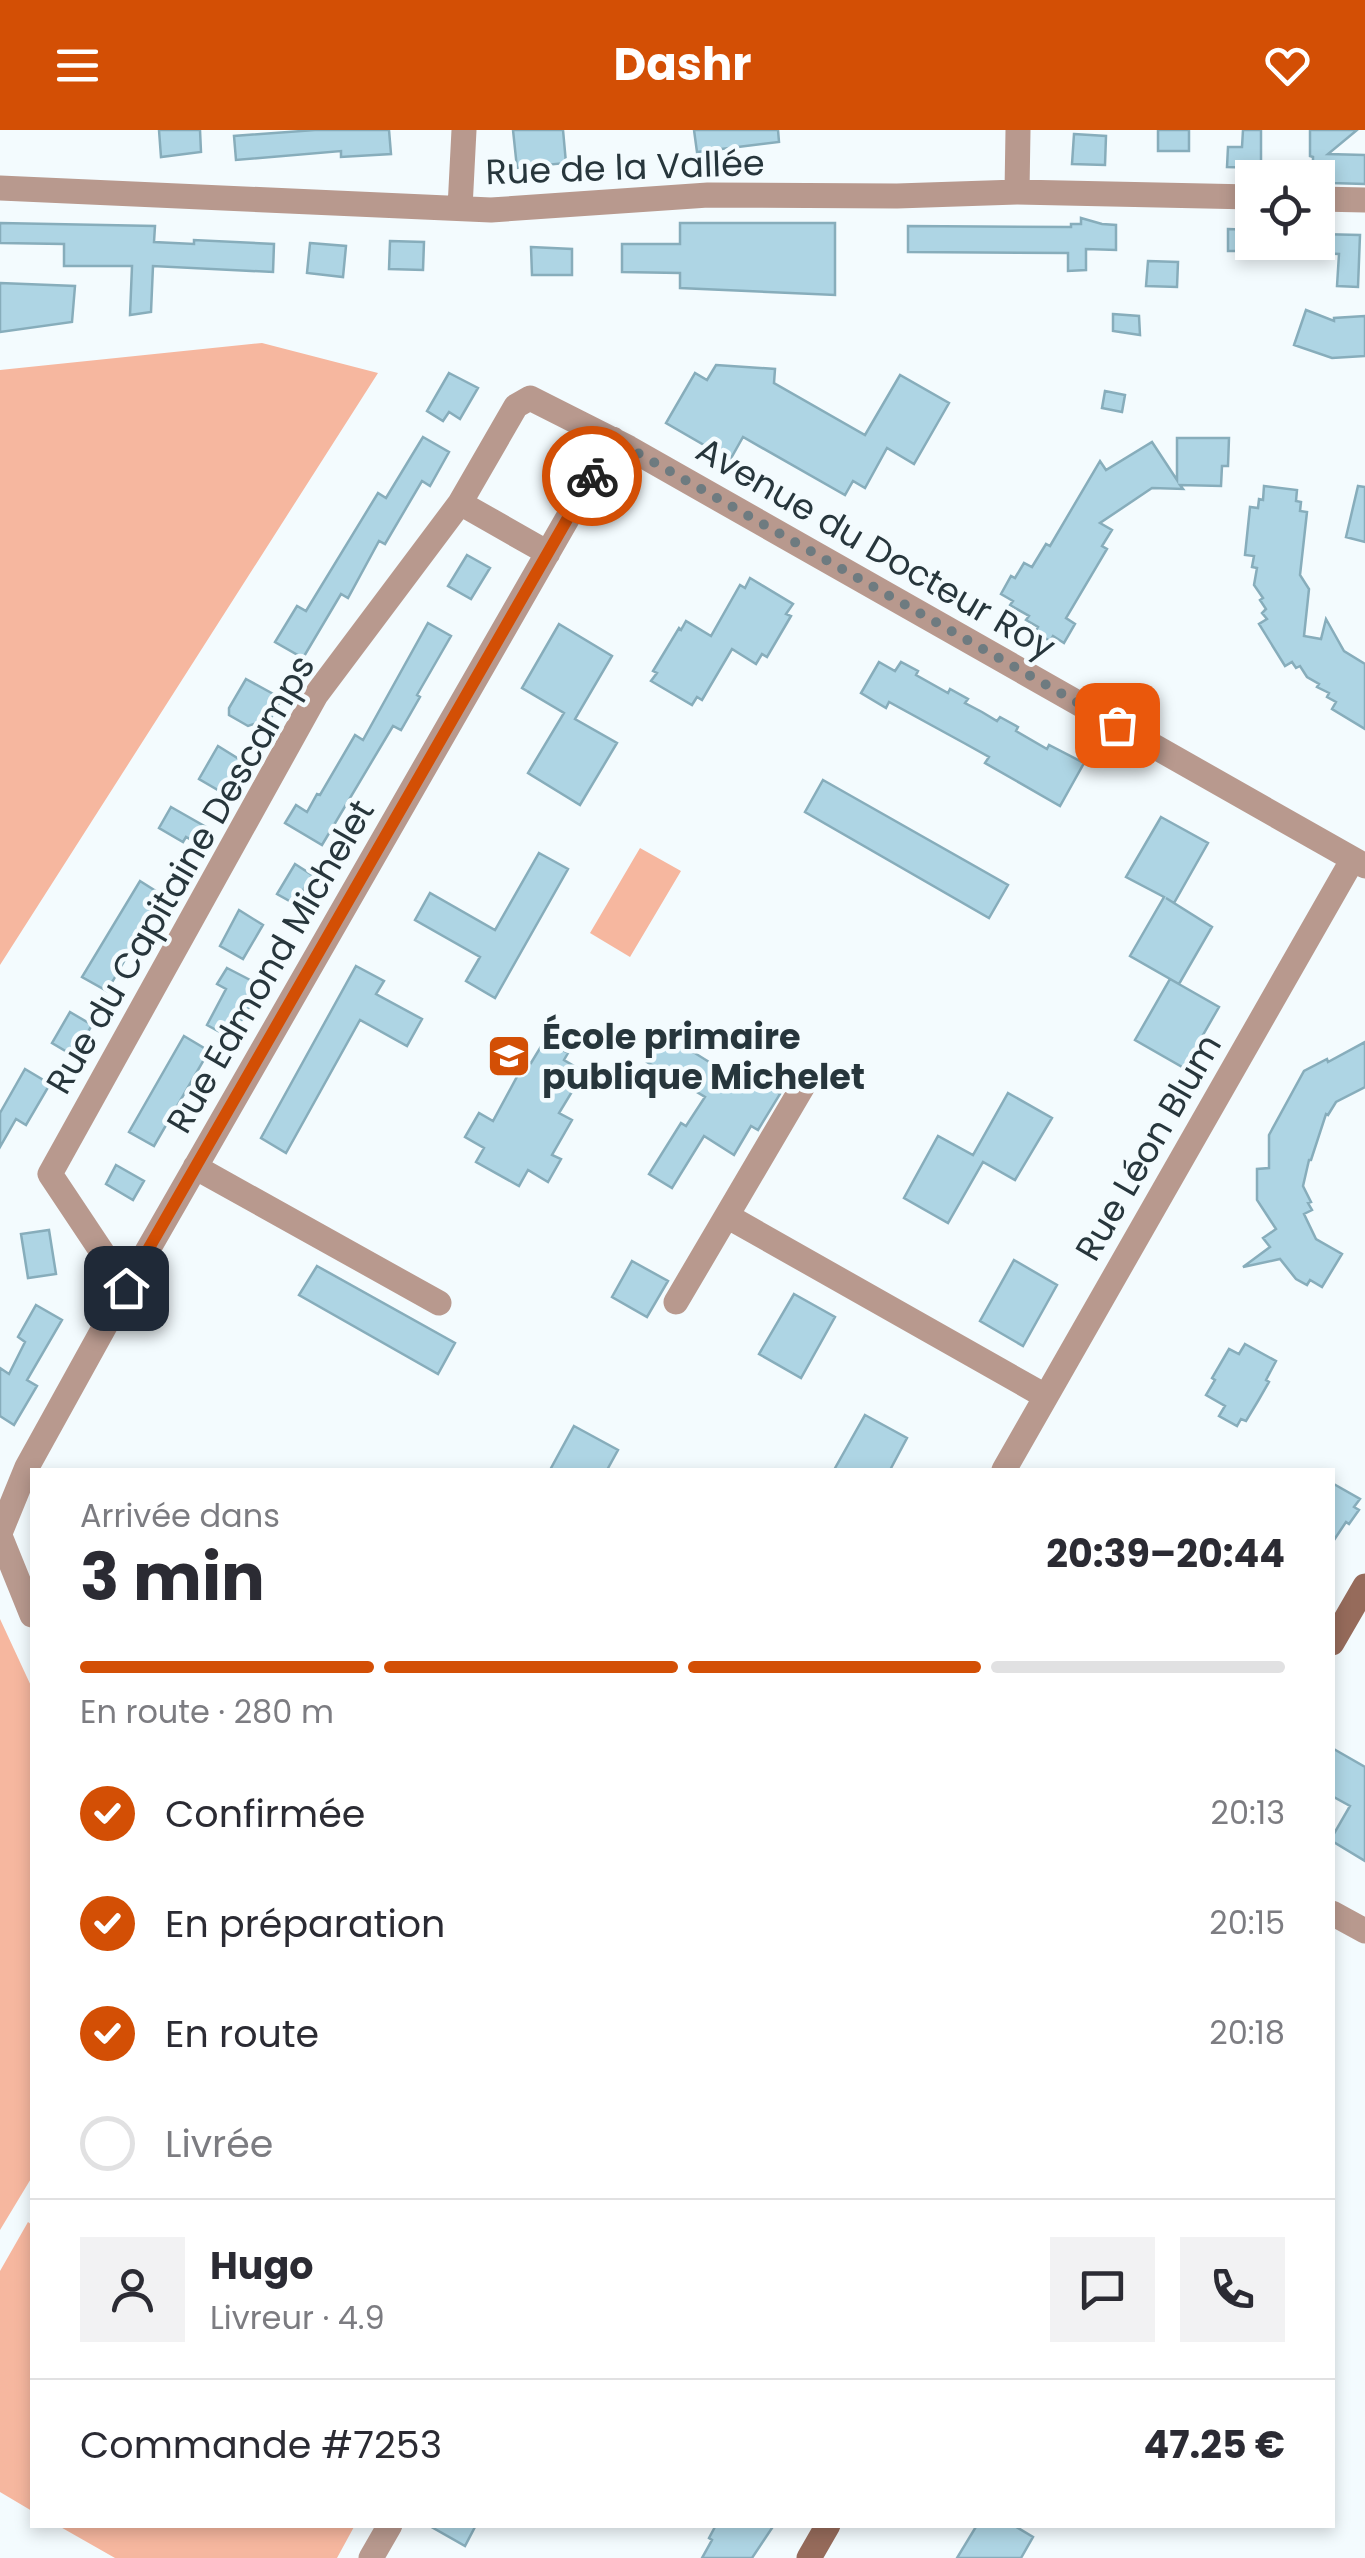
<!DOCTYPE html>
<html lang="fr">
<meta charset="utf-8">
<style>
body{margin:0;font-family:Poppins,sans-serif;background:#f2f2f3;color:#2b2b33;height:100vh;display:flex;flex-direction:column;font-size:38px;white-space:nowrap}
*{box-sizing:border-box;margin:0}
p{font-size:32px;color:#7c7c81}
.icon{flex:none;width:55px;height:55px;fill:none;stroke:currentColor;stroke-width:2;stroke-linecap:round;stroke-linejoin:round}
.map{position:relative;flex:1;overflow:hidden}
.sheet{position:absolute;left:30px;top:1338px;width:1305px;height:1060px;display:flex;flex-direction:column;background:#fff;border-radius:0px;box-shadow:0 5px 15px #0003}
.sheet>*{flex:none}
.fabs{position:absolute;left:1235px;top:30px;display:grid;gap:20px}
.fabs a{display:grid;place-items:center;width:100px;height:100px;border-radius:0px;background:#fff;box-shadow:0 5px 15px #0003;font-size:50px}
.pin{position:absolute;display:grid;place-items:center;width:85px;height:85px;color:#fff;margin:-42px;border-radius:20px;box-shadow:0 5px 15px #0006}
.courier{position:absolute;display:grid;place-items:center;width:100px;height:100px;margin:-50px;border:8px solid #d34f05;border-radius:50%;background:#fff;color:#222;box-shadow:0 2px 12px #0007}
.overview em{font-style:normal;font-weight:700}
.overview div{display:flex;flex-direction:column-reverse}
.overview{display:flex;align-items:center;justify-content:space-between;height:170px;padding:0 50px}
h1{font-size:65px;font-weight:700;line-height:75px}
.bar{display:grid;grid-template-columns:repeat(4,1fr);gap:15px 10px;align-content:center;height:120px;padding:0 50px}
.bar i{height:12px;border-radius:8px;background:#e1e1e2}
.bar .selected{background:#d34f05}
.bar p{grid-column:span 4}
.line{display:flex;align-items:center;gap:25px;padding:0 50px;border-top:2px solid #e1e1e2}
.line div{flex:1}
.round{display:grid;place-items:center;flex:none;width:105px;height:105px;border-radius:0px;background:#f2f2f3}
ol{padding:0 50px;list-style:none}
li{display:flex;align-items:center;gap:30px;height:110px}
li p{margin-inline-start:auto}
li .icon{padding:10px;border-radius:50%;background:#d34f05;color:#fff;stroke-width:4}
li:last-child{color:#7c7c81}
li i{width:55px;height:55px;border:5px solid #e1e1e2;border-radius:50%}
header{display:flex;justify-content:space-between;align-items:center;height:130px;padding:0 50px;background:#d34f05;color:#fff;font-size:45px;font-weight:700}
.map>svg:first-child{display:block}
</style>
<header><svg class="icon" aria-label="menu" viewBox="0 0 24 24"><path d="M4 6h16M4 12h16M4 18h16"/></svg>Dashr<svg class="icon" aria-label="heart" viewBox="0 0 24 24"><path d="M12 20l-8-8c-3-5 5-10 8-4 3-6 11-1 8 4z"/></svg></header>
<div class="map">
<svg width="1365" height="2428" viewBox="0 0 1365 2428">
<rect width="100%" height="100%" fill="#f3fbfe"/>
<path fill="#f6b79f" d="M262,213L378,243L0,835V240Z
M640,718L681,741L630,827L590,803Z
M0,1489L32,1558V2047L0,2100Z
M28,2092L32,2095V2381L0,2362V2141Z
M57,2395H355L337,2428H115Z"/>
<path fill="#aed5e4" stroke="#87adbb" stroke-width="2.5" d="M159,0H200L201,22L161,27Z
M315,0H389L391,24L341,27V21L236,30L234,6Z
M513,0H563L566,33L517,38Z
M694,0H778L779,12L697,22Z
M1158,0H1189V21H1158Z
M1243,0H1261V38L1227,37L1228,17H1242Z
M1310,0H1357L1328,24L1365,25V54L1332,53V50L1313,48V27L1310,26Z
M1074,4L1106,6L1105,35L1072,34Z
M1081,88L1102,94L1116,95V120L1086,119V140L1068,141V123L908,122V96L1071,97V94H1081Z
M0,93L155,96L154,112L194,114V110L274,114L273,142L153,136L151,182L130,185L132,136H64V114L0,113Z
M680,93H835V165L680,158V143L622,142V114H680Z
M1228,99L1252,100V121H1228Z
M1318,104L1360,105L1358,157L1337,156L1339,124L1318,123Z
M390,111L424,112L423,140L389,139Z
M310,113L346,116L343,147L307,143Z
M531,117L572,119V145H532Z
M1148,131L1178,132L1177,157L1146,156Z
M0,153L75,156L72,192L0,202Z
M1306,180L1334,191V188L1365,186V226L1332,228L1294,215Z
M1113,184L1139,186L1140,205L1113,201Z
M716,235L775,239L774,253L865,305L900,245L949,273L914,334L887,318L865,358L853,351L845,365L743,307L730,330L666,293L695,243L707,250Z
M449,243L478,258L460,289L449,282L443,291L427,281Z
M1105,261L1125,265L1122,282L1102,278Z
M423,307L449,322L430,356L422,351L385,414L379,411L348,468L341,464L303,528L275,512L297,476L306,481L378,363L386,368Z
M1177,308H1229L1228,336H1222L1221,356L1180,355L1183,359L1152,358L1100,393L1112,400L1102,416L1107,419L1066,488L1075,494L1064,513L1053,506L1050,511L1035,502L1038,497L1026,490L1029,486L1010,475L1013,471L1001,464L1011,446L1015,448L1024,433L1032,437L1046,414L1050,416L1100,331L1106,340L1152,312L1177,350Z
M1264,356L1297,360L1296,371L1301,372L1300,381L1307,382L1300,445L1309,459L1304,506L1321,509L1326,489L1344,521L1365,534V599L1332,579L1336,572L1327,567L1329,563L1317,557L1319,554L1307,547L1300,536L1296,538L1292,532L1285,536L1259,494L1267,489L1262,483L1266,479L1260,470L1263,468L1254,455L1257,438L1252,437L1254,426L1245,425L1250,377L1258,378L1259,369L1263,370Z
M1358,356L1365,357V412L1346,407Z
M467,425L490,438L471,469L448,456Z
M750,448L793,474L786,484L791,486L767,527L762,524L756,534L732,519L702,570L697,567L692,575L651,551L657,543L653,541L679,498L681,500L686,491L711,506L740,455L745,458Z
M428,493L451,506L417,565L420,567L401,600L393,596L322,715L285,693L296,675L307,682L317,664L320,665L355,605L363,610Z
M559,494L612,526L575,589L617,613L580,675L528,643L564,583L522,558Z
M879,532L895,541L901,532L918,541L916,545L948,563L950,559L968,569L965,573L982,582L997,591L1000,587L1018,597L1016,601L1047,619L1049,615L1084,633L1060,676L985,633L989,627L964,613L889,572L886,578L861,563Z
M246,549L277,566L279,573L271,588L248,596L229,585V578Z
M218,616L242,631L223,663L199,649Z
M823,650L1008,755L989,788L805,682Z
M171,677L206,697L197,713L186,707L183,712L159,698Z
M1161,687L1208,713L1174,773L1166,768L1212,797L1179,854L1130,826L1164,767L1126,747Z
M539,723L568,739L495,868L466,851L480,827L415,790L430,763L495,800Z
M295,734L312,745L295,774L277,764Z
M140,751L162,765L107,861L82,847Z
M239,780L263,795L243,829L220,816Z
M356,836L384,851L376,864L422,889L407,916L360,890L286,1023L261,1008Z
M227,838L254,852L245,868L252,872L231,908L207,895L226,859L217,854Z
M1170,849L1219,877L1184,938L1135,910Z
M70,882L92,895L74,926L52,913Z
M664,904L743,953L755,949L780,964L758,1000L751,996L734,1025L704,1006L672,1058L649,1044L681,993L686,996L705,967L647,932Z
M184,906L209,921L154,1016L129,1002Z
M545,910L568,923L564,930L584,942L559,983L572,990L552,1025L561,1029L548,1052L528,1040L519,1056L476,1032L484,1018L465,1007L479,983L493,991L526,930L531,933Z
M1365,912V957L1336,972L1328,985L1326,984L1311,1030H1309L1303,1056L1311,1072L1308,1073L1312,1080L1304,1084L1316,1109L1342,1124L1322,1157L1310,1150L1307,1155L1296,1149L1280,1129L1243,1137L1270,1117L1263,1108L1276,1099L1257,1070V1039L1269,1038V1005L1304,941L1327,929L1328,932Z
M25,939L50,954L26,995L16,989L0,1017V983Z
M1008,963L1052,988L1015,1050L983,1032L948,1093L904,1068L938,1006L973,1025Z
M116,1035L144,1051L133,1070L106,1054Z
M49,1100L56,1144L28,1148L21,1104Z
M1014,1130L1057,1155L1023,1216L980,1191Z
M632,1131L668,1151L647,1187L612,1167Z
M317,1136L455,1213L438,1244L299,1165Z
M794,1164L835,1187L801,1248L759,1224Z
M36,1175L62,1190L27,1250L37,1256L14,1295L0,1286V1238L9,1244L25,1212L18,1207Z
M1245,1214L1276,1231L1266,1250L1269,1252L1258,1271L1246,1291L1241,1289L1237,1296L1219,1286L1225,1276L1206,1265L1215,1250L1212,1248L1229,1219L1239,1224Z
M865,1285L907,1308L890,1340H834Z
M574,1296L618,1320L607,1340H550Z
M1332,1353L1360,1369L1354,1377L1359,1380L1349,1394L1346,1392L1332,1413Z
M1332,1618L1365,1637V1731L1332,1711V1707L1350,1676L1332,1666Z
M428,2395H476L465,2416Z
M716,2395H774L752,2428H702L712,2410L709,2408Z
M977,2395H1013L1033,2407L1021,2428H957Z"/>
<g fill="none" stroke-linecap="round" stroke-linejoin="round">
<path stroke="#b8998e" stroke-width="25" d="M0,58L491,80L708,65L897,66L1017,62L1252,67
M1017,62L1018,0
M1318,69L1365,70
M460,78L464,0
M460,373L516,276L530,268L629,318L1365,736
M195,1037L439,1173
M727,1086L1045,1266
M126,1158L50,1044L316,565L460,373L548,423
M676,1172L806,951
M1004,1340L1353,729
M0,1403L27,1337L126,1158L613,309
M0,1406L32,1485
M1332,1783L1365,1801
M371,2428L390,2395"/>
<path stroke="#966b5b" stroke-width="25" d="M1332,1513L1365,1456
M809,2428L828,2395"/>
</g>
<g fill="none" stroke-linecap="round" stroke-linejoin="round">
<path stroke="#6e7b80" stroke-width="10" stroke-dasharray="0 18" d="M592,346L613,309L1117,595"/>
<path stroke="#d34f05" stroke-width="12" d="M126,1158L592,346"/>
</g>
<defs>
<g id="school-square" transform="scale(2.25)"><rect x="-9" y="-9" width="18" height="18" rx="4" fill="#d34f05" stroke="#f3fbfe"/><path d="M0-5L7-2L0 1L-7-2ZM-4 1L0 2.5L4 1V4Q0 6-4 4Z" fill="#fff"/></g>
</defs>
<g fill-rule="evenodd">
<use href="#school-square" x="509" y="926"/>
</g>
<g text-anchor="middle" dominant-baseline="central" stroke-width="9" stroke-linejoin="round" paint-order="stroke">
<g font-size="35" fill="#27363c" stroke="#f3fbfe">
<text transform="translate(625 37) rotate(-2)">Rue de la Vallée</text>
<text transform="translate(876 418) rotate(30)">Avenue du Docteur Roy</text>
<text transform="translate(180 744) rotate(-60)">Rue du Capitaine Descamps</text>
<text transform="translate(270 836) rotate(-60)">Rue Edmond Michelet</text>
<text transform="translate(1148 1017) rotate(-60)">Rue Léon Blum</text>
</g>
<g font-size="35" font-weight="bold" fill="#27363c" stroke="#f3fbfe" text-anchor="start">
<text x="542" y="906">École primaire<tspan x="542" dy="40">publique Michelet</tspan></text>
</g>
</g>
</svg>
<div class="fabs">
<a><svg class="icon" aria-label="locate" viewBox="0 0 24 24"><circle cx="12" cy="12" r="6"/><path d="M12 2v4M12 18v4M2 12h4M18 12h4"/></svg></a>
</div>
<div class="pin" style="left:1117px;top:595px;background:#ea580c"><svg class="icon" aria-label="bag" viewBox="0 0 24 24"><path d="M5 8h14l-1 12H6zM9 8a3 3 0 0 1 6 0"/></svg></div>
<div class="pin" style="left:126px;top:1158px;background:#1f2937"><svg class="icon" aria-label="home" viewBox="0 0 24 24"><path d="M3 11l9-7 9 7M6 9v11h12V9"/></svg></div>
<div class="courier" style="left:592px;top:346px"><svg class="icon" aria-label="bike" viewBox="0 0 24 24"><circle cx="6" cy="16" r="4"/><circle cx="18" cy="16" r="4"/><path d="M6 16l4-8h5l3 8M10 8l3 8H6M13 5h3"/></svg></div>
<section class="sheet">
<div class="overview"><div><h1>3 min</h1><p>Arrivée dans</p></div><em>20:39–20:44</em></div>
<div class="bar"><i class="selected"></i><i class="selected"></i><i class="selected"></i><i></i><p>En route · 280 m</p></div>
<ol>
<li><svg class="icon" aria-label="check" viewBox="0 0 24 24"><path d="M5 12l5 5 9-10"/></svg>Confirmée<p>20:13</p></li>
<li><svg class="icon" aria-label="check" viewBox="0 0 24 24"><path d="M5 12l5 5 9-10"/></svg>En préparation<p>20:15</p></li>
<li><svg class="icon" aria-label="check" viewBox="0 0 24 24"><path d="M5 12l5 5 9-10"/></svg>En route<p>20:18</p></li>
<li><i></i>Livrée</li>
</ol>
<div class="line" style="height:180px"><a class="round"><svg class="icon" aria-label="person" viewBox="0 0 24 24"><circle cx="12" cy="8" r="4"/><path d="M4 21q1-7 8-7t8 7"/></svg></a><div><b>Hugo</b><p>Livreur · 4.9</p></div><a class="round"><svg class="icon" aria-label="chat" viewBox="0 0 24 24"><path d="M4 5h16v11H9l-5 4z"/></svg></a><a class="round"><svg class="icon" aria-label="phone" viewBox="0 0 24 24"><path d="M5 4h4l2 5-3 2q2 4 5 5l2-3 5 2v4C11 20 4 13 5 4z"/></svg></a></div>
<div class="line" style="height:130px"><div>Commande #7253</div><b>47.25 €</b></div>
</section>
</div>
